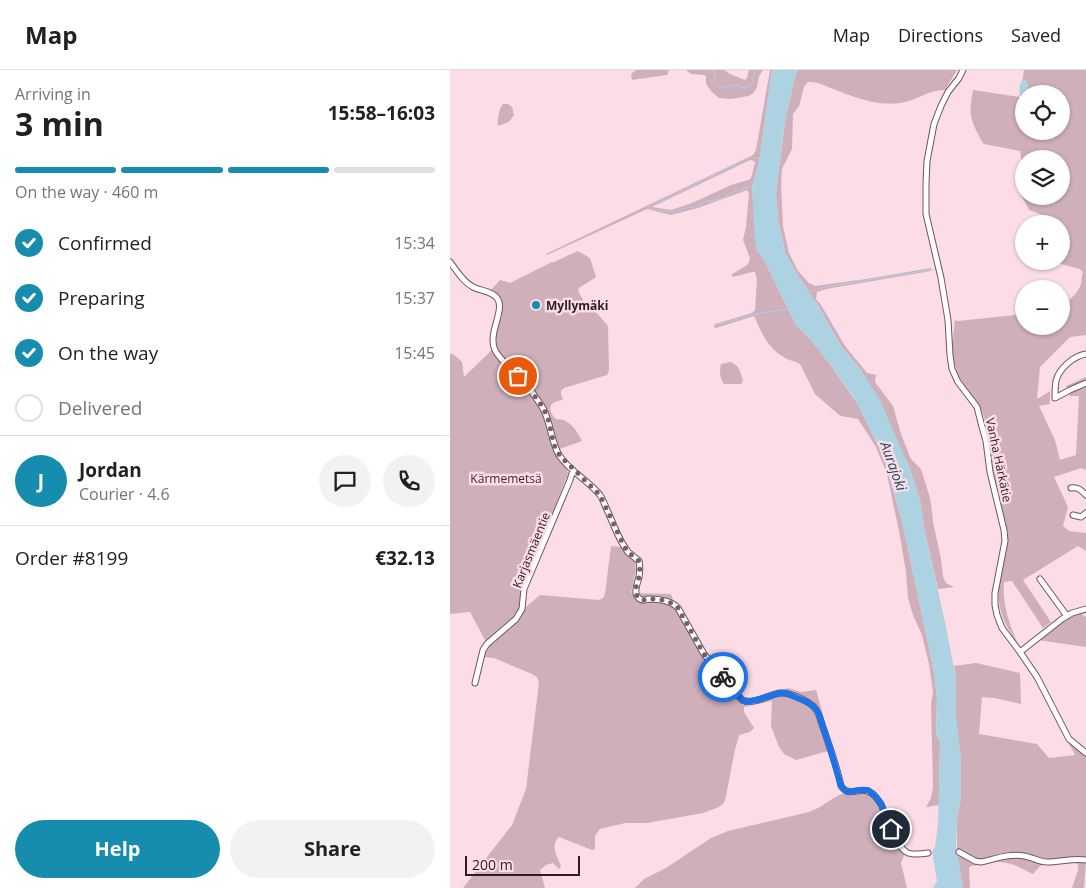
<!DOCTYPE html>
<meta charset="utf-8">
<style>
body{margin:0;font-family:"Open Sans",sans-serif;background:#f2f2f2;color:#202124;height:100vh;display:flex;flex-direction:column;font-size:19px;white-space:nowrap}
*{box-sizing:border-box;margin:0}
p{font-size:16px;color:#757577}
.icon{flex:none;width:28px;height:28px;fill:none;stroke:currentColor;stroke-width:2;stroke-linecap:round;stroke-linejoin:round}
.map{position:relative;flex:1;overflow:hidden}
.drawer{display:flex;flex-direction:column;background:#fff;width:450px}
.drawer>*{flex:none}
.buttons{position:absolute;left:565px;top:15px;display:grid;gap:10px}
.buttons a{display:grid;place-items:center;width:55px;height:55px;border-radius:50%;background:#fff;box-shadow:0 1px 4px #0004;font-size:25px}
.scale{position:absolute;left:15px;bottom:12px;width:115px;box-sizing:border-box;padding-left:5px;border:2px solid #2c1e23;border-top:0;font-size:14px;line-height:18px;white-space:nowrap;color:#2c1e23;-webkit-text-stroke:4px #fbdce7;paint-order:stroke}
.pin{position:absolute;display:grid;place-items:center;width:42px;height:42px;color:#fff;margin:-21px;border:2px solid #fff;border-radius:50%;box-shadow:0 1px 5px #0007}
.courier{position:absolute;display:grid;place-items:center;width:50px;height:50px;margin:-25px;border:4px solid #1a73e8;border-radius:50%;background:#fff;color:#222;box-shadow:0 1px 6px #0007}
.summary em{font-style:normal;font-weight:700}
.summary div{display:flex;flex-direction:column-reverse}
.summary{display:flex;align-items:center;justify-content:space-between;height:85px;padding:0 15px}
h1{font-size:32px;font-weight:700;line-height:38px}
.bar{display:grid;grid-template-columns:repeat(4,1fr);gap:8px 5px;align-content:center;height:60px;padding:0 15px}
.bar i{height:6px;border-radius:4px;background:#e0e0e0}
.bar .current{background:#168caf}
.bar p{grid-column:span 4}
.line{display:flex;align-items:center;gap:12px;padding:0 15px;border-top:1px solid #e0e0e0}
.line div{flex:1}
.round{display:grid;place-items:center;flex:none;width:52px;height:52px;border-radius:26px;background:#f2f2f2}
ol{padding:0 15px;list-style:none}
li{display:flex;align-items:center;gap:15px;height:55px}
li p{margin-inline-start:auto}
li .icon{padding:5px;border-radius:50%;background:#168caf;color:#fff;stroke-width:4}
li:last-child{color:#757577}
li i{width:28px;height:28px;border:2px solid #e0e0e0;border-radius:50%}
.primary-button{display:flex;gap:10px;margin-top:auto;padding:10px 15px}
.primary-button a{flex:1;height:58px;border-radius:30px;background:#168caf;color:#fff;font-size:20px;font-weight:700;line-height:58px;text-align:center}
.primary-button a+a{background:#f2f2f2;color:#202124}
header{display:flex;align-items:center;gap:30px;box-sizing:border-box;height:70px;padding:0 25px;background:#fff;border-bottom:1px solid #e0e0e0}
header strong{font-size:24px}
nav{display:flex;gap:28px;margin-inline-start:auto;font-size:18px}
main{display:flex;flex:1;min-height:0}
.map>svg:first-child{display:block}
</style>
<header>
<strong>Map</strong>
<nav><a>Map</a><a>Directions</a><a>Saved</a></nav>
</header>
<main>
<section class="drawer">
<div class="summary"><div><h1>3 min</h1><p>Arriving in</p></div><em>15:58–16:03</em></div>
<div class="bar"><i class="current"></i><i class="current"></i><i class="current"></i><i></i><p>On the way · 460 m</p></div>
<ol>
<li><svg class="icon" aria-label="check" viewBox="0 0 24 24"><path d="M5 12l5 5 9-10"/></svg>Confirmed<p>15:34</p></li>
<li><svg class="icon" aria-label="check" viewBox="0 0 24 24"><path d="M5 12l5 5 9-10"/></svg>Preparing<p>15:37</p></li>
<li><svg class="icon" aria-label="check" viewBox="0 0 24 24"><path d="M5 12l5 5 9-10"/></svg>On the way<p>15:45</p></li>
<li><i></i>Delivered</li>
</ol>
<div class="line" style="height:90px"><b class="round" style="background:#168caf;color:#fff">J</b><div><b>Jordan</b><p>Courier · 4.6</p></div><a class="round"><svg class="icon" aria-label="chat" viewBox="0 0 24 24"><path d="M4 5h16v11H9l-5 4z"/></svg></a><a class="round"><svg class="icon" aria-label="phone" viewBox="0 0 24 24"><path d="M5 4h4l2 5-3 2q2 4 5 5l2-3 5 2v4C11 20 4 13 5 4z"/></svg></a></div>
<div class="line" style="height:65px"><div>Order #8199</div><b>€32.13</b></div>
<div class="primary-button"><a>Help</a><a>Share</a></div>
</section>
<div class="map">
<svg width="636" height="818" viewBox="0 0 636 818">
<rect width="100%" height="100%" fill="#fbdce7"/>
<path fill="#ceafba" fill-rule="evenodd" d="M186,0H219L217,5L182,10L181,4Z
M236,0H275L280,4L295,10L297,8L299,0H313L309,6L307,17L304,22L299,26L281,29L269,28L262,22L256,14V6L254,5L241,4Z
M320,0H322L309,93L302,117L307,181L313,188L337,237L346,255L361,270L379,293L409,336L434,388L452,451L484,602L487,629L486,665L490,672L489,735L476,737L481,728L483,716L481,634L483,622L479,594L472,565L463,545L458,528L456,502L449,461L437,404L426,377L408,349L391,346L388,344L365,324L350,294C344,290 338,291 332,286C322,280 316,271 311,261C308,256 307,251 304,246L266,258L264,257L265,254L302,243L305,240L307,210L305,202H302L283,207L281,205L297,195L299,192L300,188L293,170L296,157L299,123L297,120L248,138L221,145L197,139L97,185L96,184L303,85L306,80ZM300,90L304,91L305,93L301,108L298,110L281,115L242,133L221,140L202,137Z
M347,0H507L495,20C481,19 468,29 455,32C426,39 395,23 368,13L362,12H358L354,17L349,36L343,44L342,79L332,99L331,114L333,157L339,183L348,201L359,213L365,216L416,209L481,198V201L376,219L367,222L366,229L371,235L395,276L417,303L426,305L425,312L443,336L451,364L461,389L471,399L480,428L482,441L483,452L491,489L493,507L496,513L504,517L488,519L474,458L470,430L460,399L411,300L391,276L369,237L347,204L335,182L328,149L326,124L330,90L336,46L345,7Z
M574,0H636V265L620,267L590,297L587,328H589L600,321V334L589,336L605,370L610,390L626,385L629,326H620L616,316L636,307V400L631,398L604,407L618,437L613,456L619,461L636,463V481L628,476L573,510L601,552L593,558L562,511L554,512C552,533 559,553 567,572C539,534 549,515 558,473V464C554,444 548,425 544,405C540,384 539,361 532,341C528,332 521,324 515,316C500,294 502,275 505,250L508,251L574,244V256H611V238C617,231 628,224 631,214C632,210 631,206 633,202L630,199L599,191H611V154H593L592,145L579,140L569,121L568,114L571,103L572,93L570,81L534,74C531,71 530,68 528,64C518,45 520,39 523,20L570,27ZM574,24H611V61H574ZM574,89H611V126H574Z
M53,34H58L62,37L64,45L59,52L48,56C47,50 49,39 53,34Z
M128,181L140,188L146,207L129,218L128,221L136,235L147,243L158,256L159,300L157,305L114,318L111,321V325L113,330C106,331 98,333 101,342C102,344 104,348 106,349C108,350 111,349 114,350C116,351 118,353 120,354C126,359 129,365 132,371L104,381L117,398L118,404L71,522L69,537L67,544L36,572L20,542L0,544V284H3L12,292L14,307L46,276L48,225L41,220L50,210L60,213L102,192H104Z
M280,292C289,294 291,303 293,311L291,314H274C270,309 269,300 271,294Z
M161,476L170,477L185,492L186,500L181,523L221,524L226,539L252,585L291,631L338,618L351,622L366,620L381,673L378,681L346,690L334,684L329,677L321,656L322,631L294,637V642L304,658L300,662L289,665L284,684L276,726L274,733L269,737L253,743L197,753H175L150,759L145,766V779L142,780L109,767C100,775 107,786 111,796L110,798L109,799L103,793L96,795L90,800L95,818H13L62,755L76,719L89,612L87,607L82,604L44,588L34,587L38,578L42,572L70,547L76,537L90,525L149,530L153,528L155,524Z
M631,544L636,547V577L588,570C600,560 615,547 631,544Z
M526,593L570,603L571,634L544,628L532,627L529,664L587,674L599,688L625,685L617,670L636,685V787L635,788L627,786L614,790L595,791L583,804C574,800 567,795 557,793C547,791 538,793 529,790C521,788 515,782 507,781V749L511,728L506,646V608L504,596Z
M418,722L429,735L456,781L451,793L457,818H185L194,809L216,798L261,768L278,761L359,742L368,738L387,726L394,723Z
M507,784L535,794L521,796L519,798L520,818H513Z
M624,791L636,792L634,818H622L628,800V795Z"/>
<path fill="#add3e2" d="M322,0H347L345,7L336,46L330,90L326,124L328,149L335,182L347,204L369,237L391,276L411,300L430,330L460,399L470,430L474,458L495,552L506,608V646L511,686V728L507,749L506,777L513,818H483L487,811L482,781L485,777L488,754L490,672L486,665L487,629L484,602L452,451L435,388L404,328L379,293L361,270L346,255L337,237L313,188L307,181L305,173L302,117L309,93Z
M572,10H576L578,14V18L580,19L582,22L580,24H574V26H573L569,22L570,14Z"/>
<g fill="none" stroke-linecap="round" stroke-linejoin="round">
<path stroke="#add3e2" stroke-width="1" d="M262,0L266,4L263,12C270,21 279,15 288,15C303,25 302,8 305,0
M199,137L301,87L309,89
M200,139L223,142L236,138L245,137L256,132L273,128L285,121L302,117
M358,224L362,221L375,217L486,199
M266,255L306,244L338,239"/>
<g stroke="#72525e" stroke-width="7">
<path id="minor" d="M513,0L509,8L498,22L491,36L484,54L477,91L476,114V144L491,208L498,250L500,285L502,299L508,312L527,337L531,353L536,371L540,402L554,460L555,471L545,523V535L547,545L552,558L570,582L587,607L619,669L636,683
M0,192C7,201 13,212 23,217C31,221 42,221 47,228C56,240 37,263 45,280C50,291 67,303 75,313C81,320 86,328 91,335C101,350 100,369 109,385C119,401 138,410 150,425C153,429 155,436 158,442C163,453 167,465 174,476L178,482L189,491C190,496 190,501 189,507C188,512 185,517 186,523C186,525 188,528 190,529C193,531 195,530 198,529C208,529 221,530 228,538L254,584L292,630C304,635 317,625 330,623C339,622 359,631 365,638C370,644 371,653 374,660C380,678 387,697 391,716C401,730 412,712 425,726C427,729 431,733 432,736C434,740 433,744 435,747C438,756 450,780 458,783C464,785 472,784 478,783
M636,284C624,286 609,298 606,311C605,316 605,322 605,328L620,320L636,313
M621,418C628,417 631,420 636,425
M623,445L631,447L636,443
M590,509L617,546
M570,582L612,549L622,543L636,539
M25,613L33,580L37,574L66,549L72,539L74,519L120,410L123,400
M509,782L525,791L531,792C545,789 561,783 574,786C582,787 589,792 597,792C610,792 623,788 636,790"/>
</g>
<use href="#minor" stroke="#fff" stroke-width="5"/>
</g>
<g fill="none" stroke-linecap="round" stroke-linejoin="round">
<path stroke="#746068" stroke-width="5" stroke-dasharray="0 9" d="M68,306L76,314L92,336L98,348L104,375L110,386L150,425L174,476L178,482L189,491C190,496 190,501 189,507C188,512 185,517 186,523C186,525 188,528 190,529C193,531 195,530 198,529C208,529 221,530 228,538L254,584L273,607"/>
<path stroke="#1a73e8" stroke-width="6" d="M273,607L292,630L296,632L306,630L330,623H336L357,632L364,637L368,642L380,678L391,716L397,722L411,720H418L426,727L432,736L434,745L441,759"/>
</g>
<circle fill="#168caf" stroke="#fbdce7" stroke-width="2" cx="86" cy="235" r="5"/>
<g text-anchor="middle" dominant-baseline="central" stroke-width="5" stroke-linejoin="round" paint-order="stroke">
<g font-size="12" font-weight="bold" fill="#2c1e23" stroke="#fbdce7" text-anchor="start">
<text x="96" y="235">Myllymäki</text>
</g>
<g font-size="12" fill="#2c1e23" stroke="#fbdce7">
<text transform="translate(549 390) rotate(78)">Vanha Härkätie</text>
<text transform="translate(81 480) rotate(-68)">Karjasmäentie</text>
</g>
<g font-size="12" fill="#4a1b30" stroke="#fbdce7">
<text x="56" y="408">Kärmemetsä</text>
</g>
<g font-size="14" font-style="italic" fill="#1a4c5e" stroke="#fbdce7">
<text transform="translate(444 396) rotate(70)">Aurajoki</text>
</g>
</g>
</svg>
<div class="buttons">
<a><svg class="icon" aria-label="locate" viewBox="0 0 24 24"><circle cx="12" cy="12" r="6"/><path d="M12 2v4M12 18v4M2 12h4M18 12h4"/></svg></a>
<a><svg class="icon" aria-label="layers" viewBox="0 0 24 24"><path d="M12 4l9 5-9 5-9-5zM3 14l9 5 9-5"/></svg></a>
<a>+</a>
<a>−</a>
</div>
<div class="scale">200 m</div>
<div class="pin" style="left:68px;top:306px;background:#ea580c"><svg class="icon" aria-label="bag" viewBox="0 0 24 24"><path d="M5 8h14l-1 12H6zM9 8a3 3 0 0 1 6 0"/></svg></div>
<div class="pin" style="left:441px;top:759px;background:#1f2937"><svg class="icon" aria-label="home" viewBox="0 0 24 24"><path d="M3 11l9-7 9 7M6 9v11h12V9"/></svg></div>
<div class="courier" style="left:273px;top:607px"><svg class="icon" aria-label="bike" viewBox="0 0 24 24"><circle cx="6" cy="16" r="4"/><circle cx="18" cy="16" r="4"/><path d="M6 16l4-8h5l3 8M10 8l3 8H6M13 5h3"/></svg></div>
</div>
</main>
